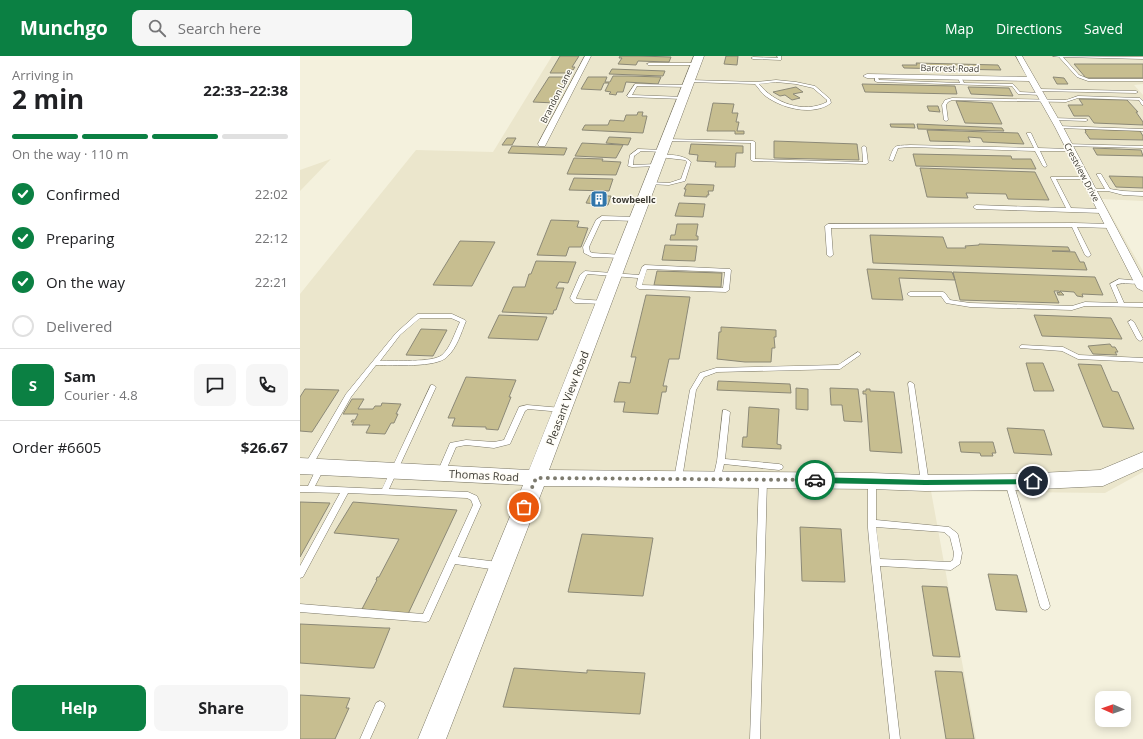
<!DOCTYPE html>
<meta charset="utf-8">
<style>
body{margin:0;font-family:"Open Sans",sans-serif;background:#f6f6f6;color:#202124;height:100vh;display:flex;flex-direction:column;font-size:15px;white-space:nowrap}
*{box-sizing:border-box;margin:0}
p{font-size:13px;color:#757577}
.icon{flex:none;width:22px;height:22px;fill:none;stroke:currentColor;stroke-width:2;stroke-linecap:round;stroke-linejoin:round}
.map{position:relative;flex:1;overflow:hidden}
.side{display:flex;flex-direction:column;background:#fff;width:300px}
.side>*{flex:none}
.needle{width:26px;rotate:272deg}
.controls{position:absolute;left:795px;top:635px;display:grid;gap:8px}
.controls a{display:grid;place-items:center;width:36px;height:36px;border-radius:8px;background:#fff;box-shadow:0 2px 10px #0003;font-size:20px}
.pin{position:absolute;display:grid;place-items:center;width:34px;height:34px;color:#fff;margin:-17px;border:2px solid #fff;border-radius:50%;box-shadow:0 1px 4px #0007}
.courier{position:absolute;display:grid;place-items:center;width:40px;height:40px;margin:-20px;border:3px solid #0b8043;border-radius:50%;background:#fff;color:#222;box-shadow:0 1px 5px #0007}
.headline em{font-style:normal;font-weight:700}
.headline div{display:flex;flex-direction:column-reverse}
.headline{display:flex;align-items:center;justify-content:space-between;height:68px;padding:0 12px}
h1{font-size:26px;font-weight:700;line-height:30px}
.bar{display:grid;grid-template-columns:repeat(4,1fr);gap:6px 4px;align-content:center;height:48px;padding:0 12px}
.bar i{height:5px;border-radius:3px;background:#e0e0e0}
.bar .selected{background:#0b8043}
.bar p{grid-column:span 4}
.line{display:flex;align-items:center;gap:10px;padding:0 12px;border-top:1px solid #e0e0e0}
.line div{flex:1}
.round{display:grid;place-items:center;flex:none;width:42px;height:42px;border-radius:8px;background:#f6f6f6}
ol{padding:0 12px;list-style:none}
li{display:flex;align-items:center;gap:12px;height:44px}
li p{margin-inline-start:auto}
li .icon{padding:4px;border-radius:50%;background:#0b8043;color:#fff;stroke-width:4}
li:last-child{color:#757577}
li i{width:22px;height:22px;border:2px solid #e0e0e0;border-radius:50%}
.button{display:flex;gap:8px;margin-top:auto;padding:8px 12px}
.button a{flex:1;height:46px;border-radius:8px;background:#0b8043;color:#fff;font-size:16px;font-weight:700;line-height:46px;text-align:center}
.button a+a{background:#f6f6f6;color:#202124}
header{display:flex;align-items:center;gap:24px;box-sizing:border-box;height:56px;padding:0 20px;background:#0b8043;color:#fff}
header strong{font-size:19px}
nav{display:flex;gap:22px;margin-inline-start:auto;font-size:14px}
.search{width:280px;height:36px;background:#f6f6f6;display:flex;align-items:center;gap:10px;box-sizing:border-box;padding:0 14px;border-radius:8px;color:#757577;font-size:15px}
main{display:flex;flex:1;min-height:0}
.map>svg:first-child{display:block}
</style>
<header>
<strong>Munchgo</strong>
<div class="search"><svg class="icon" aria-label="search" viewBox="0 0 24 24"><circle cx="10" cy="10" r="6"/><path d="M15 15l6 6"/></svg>Search here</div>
<nav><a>Map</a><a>Directions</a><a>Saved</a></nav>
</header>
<main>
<section class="side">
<div class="headline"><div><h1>2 min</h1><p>Arriving in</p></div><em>22:33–22:38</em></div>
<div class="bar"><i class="selected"></i><i class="selected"></i><i class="selected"></i><i></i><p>On the way · 110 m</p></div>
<ol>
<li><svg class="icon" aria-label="check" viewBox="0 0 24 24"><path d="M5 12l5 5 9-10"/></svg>Confirmed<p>22:02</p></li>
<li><svg class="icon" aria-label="check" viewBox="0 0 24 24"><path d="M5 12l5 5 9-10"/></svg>Preparing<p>22:12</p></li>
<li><svg class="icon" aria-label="check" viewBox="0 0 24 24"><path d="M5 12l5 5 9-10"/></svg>On the way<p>22:21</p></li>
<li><i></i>Delivered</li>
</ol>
<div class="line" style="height:72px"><b class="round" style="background:#0b8043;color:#fff">S</b><div><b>Sam</b><p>Courier · 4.8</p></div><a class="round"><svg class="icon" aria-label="chat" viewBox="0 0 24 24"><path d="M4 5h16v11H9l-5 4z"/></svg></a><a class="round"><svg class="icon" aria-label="phone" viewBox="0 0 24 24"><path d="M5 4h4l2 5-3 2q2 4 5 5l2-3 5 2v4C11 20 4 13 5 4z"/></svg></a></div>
<div class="line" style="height:52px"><div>Order #6605</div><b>$26.67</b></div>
<div class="button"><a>Help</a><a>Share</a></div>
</section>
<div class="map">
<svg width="843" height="683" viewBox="0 0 843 683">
<rect width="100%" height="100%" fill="#f4f1dd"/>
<path fill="#ebe6cc" d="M252,0H843V28L834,29L843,39V145L802,143L843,215V416L805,437L631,435L676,683H0V238L116,94L193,96Z
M31,103L0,135V114Z"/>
<path fill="#c7be90" stroke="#8c8977" d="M260,0H279L272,11H275L273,14H270L269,17H250Z
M320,0H339L371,1L369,6L338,5L336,9L318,8L322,2H319Z
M426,0H438L437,9L424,8Z
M616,7L698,9L701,14L604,12L602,9H617Z
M774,8H843V22H786Z
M312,13L365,15L363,20L309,18Z
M313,20H329L361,21L358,28L326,26L323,36H317L316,39L309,38L311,36L305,35L309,27H304L301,34L281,33L288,21H307L305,26H310Z
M249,21H268L255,47L233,46Z
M753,21L764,22L768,28H757Z
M562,28L655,30L657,38L565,36Z
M496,31L503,36L493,38L500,42L492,44L485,39L480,40L473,36Z
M668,31L709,32L713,40L671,38Z
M779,43L827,44L838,56H836L843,66V69L794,67L789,60H774L768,49H783Z
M656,45L692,47L702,68L665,67Z
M413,47L434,48L432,57H438L436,66H439L437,75H444V78H435V75H407Z
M627,50H638L640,56L629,55Z
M338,56H343L342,60H347L343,77L282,74L285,69H308L310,64L324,65L326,59H337Z
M590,68H614L615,72L591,71Z
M617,68L702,72L704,75L618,73Z
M785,73L840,75L843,80V84L790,83L785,76H786Z
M627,74L718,77L724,88L683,86L681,82L668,81L670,86L630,85Z
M309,81L331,82L328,89L306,87Z
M207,82H216L212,89H202Z
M474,85L557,88L559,104L474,102Z
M282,87L301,88L323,89L316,102L275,100Z
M391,88L443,90V97H436L435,111H415L416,106L397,105L398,99L389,98Z
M212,90L267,92L264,99L208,97Z
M793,92L841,94L843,100L797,99Z
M613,98L711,100L712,103H731L736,113L616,110Z
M274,102L303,103L302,105L321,106L316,119L267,118Z
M620,112L735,116L749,144L708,143L706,138L666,137L668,142L627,141Z
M809,120L843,121V132L816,131Z
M274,122L313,123L309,135L269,134Z
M387,128L414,129L413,135H408L409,139H407V141L384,140L386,133H384Z
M290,139L309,140H311L308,149L286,147Z
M379,147L405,148L403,161L375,160Z
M251,164L279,165L277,171L288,172L281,191H269L266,200L237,199Z
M377,168H398L396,180H398V184H370L371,179H375Z
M570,179L643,181L647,192H666L665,190L679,189V188L768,191L770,195H752L775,196L780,206H784L787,214L573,207Z
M160,185L195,186L172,230L133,229Z
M365,189L397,190L395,205L362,204Z
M236,205L276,206L268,227L259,226L256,232H264L256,254H254L253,258L202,256L213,231H225L229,218H231Z
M567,213L652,216L655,224L599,222L603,244L572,243Z
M357,215L422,217L421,231L354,229Z
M653,216L795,221L803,239L782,238L783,241L777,240L774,236L760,235L764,239H758L757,236L760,237L759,235H754L759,247L660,244Z
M346,239L390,241L379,303H369L363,330H367L366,336H362L358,358L323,356L325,346H314L319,326L330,327L336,301H331Z
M199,259L247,261L238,284L188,282Z
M734,259L811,262L822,283L742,280Z
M421,271L476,274V281H474L475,292H472L471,306H445L417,303L419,276H421Z
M121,273L147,274L133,300L106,299Z
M810,288L812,291H815L818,296H815L817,299L793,298L788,290Z
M726,307H743L754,335H734Z
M778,308L801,309L812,335L818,336L834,373L803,371Z
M166,321L216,324L209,341H211L198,374L186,373V371L152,370L155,362H148Z
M418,325L490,328L491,337L417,334Z
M496,332L508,333V354L496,353Z
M530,332L558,333L562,366L544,365L542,349H531Z
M5,333L39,334L12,376L0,375V341Z
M566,333H570V335L594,336L602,397L570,395L566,338H563V335H566Z
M52,343H64L58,353H73L75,350H81L82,347L101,348L96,358H98L94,367H91L85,378L66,377L70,369H52L54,366H51L52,364H55L58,358H43Z
M449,351L479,353L477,388L481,389V393L442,391L443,381H447Z
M707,372L744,374L752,399L714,397Z
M659,386H693L696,397H692L693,400H681L680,397L661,396Z
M0,446L30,447L0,501Z
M53,446L157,454L108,558L62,553L77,524H76L77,521H79L99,483L34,477Z
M500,471L541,473L545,526L502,525Z
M282,478L353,482L343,540L268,536Z
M688,518L717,519L727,556L696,554Z
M622,530L647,531L660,601L633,600Z
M0,568L85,572H90L74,612H69L0,607Z
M214,612L287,617V614L345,617L340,658L203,651Z
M635,615L662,616L674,683H646Z
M0,639L50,642L46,652H49L35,683H0Z"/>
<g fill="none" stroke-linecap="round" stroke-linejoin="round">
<g stroke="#7c7867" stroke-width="1">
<path id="lane" d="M477,0H481V4L453,3L451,2L453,1L478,2Z
M753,0L843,1V3L763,1L779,19L789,23H843V25H788L777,21L759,1Z
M349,7H396L398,8L396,9H348L347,8Z
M575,19H577L579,24L660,27L658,22L660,21H661L664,27L713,28L720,36L741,37L743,38L741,39L718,38L712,30L577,26L575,25Z
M390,24L456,26L476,24L496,26L515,30L530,43L531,47C513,61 479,52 463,38C460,35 458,31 455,28L389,26L388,25ZM476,26L496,28L513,32L527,44V46C504,58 474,47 459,28Z
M335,28L388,29L390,30L388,31L337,30L332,39L384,41L385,42L383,43L328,41L327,40Z
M739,33L836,35L838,36L836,37L738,35L737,34Z
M778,40L840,42L843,45V49H842L839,44L778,42L766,46L652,44L648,46L646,49L648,64L646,65L644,64L642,49L645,44L652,42L766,44Z
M752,62L786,63L788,64L786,65L754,64L752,63Z
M757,70L843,73V75L759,72H757Z
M727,77H731L738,92L770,93L772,94L770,95H740L747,110L745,111L743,110L735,95L610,91L598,92L593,105L589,104C595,88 593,90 610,89L734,92L727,78Z
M365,83L453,85L455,86V103L563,106L562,91L564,90L566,91L568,107L566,108L453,105L451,104V87L367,85L365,84Z
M765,88L843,90V92L767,90H765Z
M338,93L363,94L365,95L363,96L341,95L334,100L333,109L357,108H359V110L332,111L328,110L330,99Z
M359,99C369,98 385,99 391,106L385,125L369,129L348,128V126H350L369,127L381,123L387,106L385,104L359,101Z
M797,118H801L810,133L823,135L843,136V140L823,139L808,135H789V133H805L797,119Z
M751,121H787V122L785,123H756L771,152L802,153L805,155L802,157L676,153L673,151L676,149L766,152L751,122Z
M302,160L336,161L339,163L336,165L303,164L301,165L289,191L290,196L293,197L322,199L325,201L324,202L292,201L284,197L283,191L296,164Z
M774,167L810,168L813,170L810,172L777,171L791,199L788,201L785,199L772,171L531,172L533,199L530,201L527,199L525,170L528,168Z
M345,209L430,213L431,214L429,234L426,236L339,233L336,231L338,222L288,218L286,220L276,242L277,243L304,245L307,247L306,248L275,247L273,246L270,242L280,219L285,215L339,219L342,211ZM347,213L425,216L423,232L342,229Z
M819,223L841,225L842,226C834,230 824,225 816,229L824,247H843V251L785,250L772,254L670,251L646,247L641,240H610L607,238L610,236H643L645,237L650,244L670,247L772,250L785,246L818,247L810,228Z
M118,258H152L165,264L166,265C161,277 157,292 147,301C136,312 93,309 76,309L51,341L11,412H5L4,410L46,338L96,277L116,259ZM120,262H151L160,266C155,276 151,291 142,299C132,307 94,304 80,305L100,279Z
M831,264L834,266L843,283L842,284L840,285L837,283L828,266Z
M722,289L763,291L779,299L843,302V306L778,303L762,295L720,292L719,291L720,290Z
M558,296L561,298L560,299L540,313L417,316L404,321L396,334L382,423L381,425H375L374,423L390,334L400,317L416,312L538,309Z
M609,326H611L614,328L629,427L628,429H622L621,427L608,328Z
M131,329H133L136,331L89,433L168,436L177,440L181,449L158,501L198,506L201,507L202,510L201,513L198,514L155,508L129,565L126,566L0,556V548L123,558L173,449L171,444L167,442L48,437L3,521L0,522V510L40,437L0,436V430H8L18,409H24L25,411L15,430L82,433Z
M227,349L262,352L266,354L262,356L228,353L225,355L210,388L194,392L166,389L156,391L144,419H138L137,417L150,387L166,384L194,386L204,384L219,351Z
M423,354H426L430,356L425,403L479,408L482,409L483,411L482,413L479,414L424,408L420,425H414L413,423L417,405Z
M463,421L466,422L467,424L460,683H450L459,424L460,422Z
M572,422L575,423L576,425V464L649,471L657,477L658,479L662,497L660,508L651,514L580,510L600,683H590L571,506L568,472V425L569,423ZM576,471L644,476L650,481L654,497L653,504L650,506L580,503Z
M709,423L712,424L713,426L750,550L748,553L745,554L742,553L740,550L705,426L706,424Z
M80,645L84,647L85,650L70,683H60L76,647Z"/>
</g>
<g stroke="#7c7867" stroke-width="1">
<path id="street" d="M285,0H291L246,88L245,90H239L238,88Z
M716,0H722L763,71L843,222V235L837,232L755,71L729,25L567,22L563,20L567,18L727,21Z"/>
</g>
<g stroke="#7c7867" stroke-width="1">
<path id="secondary" d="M394,0H404L249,414L572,417L625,419L719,418L800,414L843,396V412L803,430L719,434L625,435L572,433L244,430L146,683H118L223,429L0,418V402L229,414Z"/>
</g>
<use href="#lane" fill="#fff" fill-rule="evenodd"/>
<use href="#street" fill="#fff" fill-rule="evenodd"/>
<use href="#secondary" fill="#fff" fill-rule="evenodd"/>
</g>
<path fill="#0b8043" d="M515,421L625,424L733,423L737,425L733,428L625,429L515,427L511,424Z"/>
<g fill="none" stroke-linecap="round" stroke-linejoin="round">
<path stroke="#7d7b6f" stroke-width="4" stroke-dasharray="0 7.2" d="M224,451L236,422L515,424"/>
</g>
<defs>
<g id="building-square" transform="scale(0.9)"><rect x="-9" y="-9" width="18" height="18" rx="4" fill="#3075aa" stroke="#fffdf6"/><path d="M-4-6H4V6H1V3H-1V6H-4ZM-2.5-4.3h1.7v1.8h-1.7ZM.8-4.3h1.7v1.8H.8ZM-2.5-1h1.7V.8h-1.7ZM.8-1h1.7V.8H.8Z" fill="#fff"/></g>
</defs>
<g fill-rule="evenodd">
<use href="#building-square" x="299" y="143"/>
</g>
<g text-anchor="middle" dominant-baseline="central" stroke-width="3" stroke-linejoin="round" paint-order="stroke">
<g font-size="9" fill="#3d3b34" stroke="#fffdf6">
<text transform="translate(650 12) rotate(1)">Barcrest Road</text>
<text transform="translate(256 40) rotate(-63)">Brandon Lane</text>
<text transform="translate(782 116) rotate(62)">Crestview Drive</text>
</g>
<g font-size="9" font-weight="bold" fill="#3d3b34" stroke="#fffdf6" text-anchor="start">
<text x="312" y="143">towbeellc</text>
</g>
<g font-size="11" fill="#3d3b34" stroke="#fffdf6">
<text transform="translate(267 342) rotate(-69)">Pleasant View Road</text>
<text transform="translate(184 419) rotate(3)">Thomas Road</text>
</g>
</g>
</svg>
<div class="controls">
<a><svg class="needle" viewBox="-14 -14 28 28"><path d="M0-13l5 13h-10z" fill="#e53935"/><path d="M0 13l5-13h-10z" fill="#757577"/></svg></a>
</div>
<div class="pin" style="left:224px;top:451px;background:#ea580c"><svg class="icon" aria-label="bag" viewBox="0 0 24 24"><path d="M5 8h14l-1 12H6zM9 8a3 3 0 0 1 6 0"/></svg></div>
<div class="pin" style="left:733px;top:425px;background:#1f2937"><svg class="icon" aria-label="home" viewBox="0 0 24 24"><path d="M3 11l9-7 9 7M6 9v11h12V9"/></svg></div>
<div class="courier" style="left:515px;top:424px"><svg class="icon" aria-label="car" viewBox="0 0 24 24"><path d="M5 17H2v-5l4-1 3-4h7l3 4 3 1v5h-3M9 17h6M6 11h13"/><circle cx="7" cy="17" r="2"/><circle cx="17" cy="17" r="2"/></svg></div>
</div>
</main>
